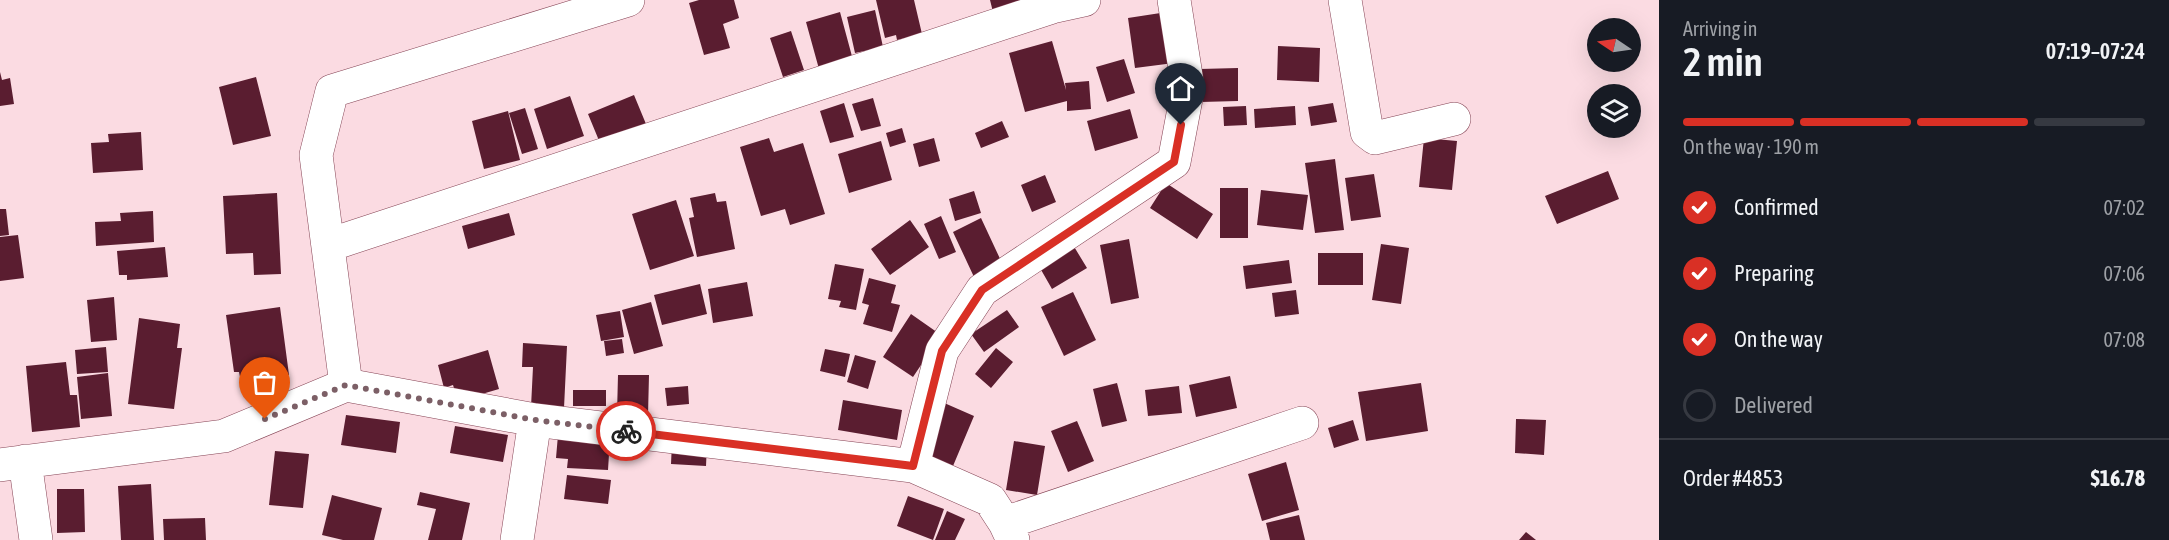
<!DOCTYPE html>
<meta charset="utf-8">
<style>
body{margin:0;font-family:"Asap Condensed",sans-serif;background:#242831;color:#f1f3f6;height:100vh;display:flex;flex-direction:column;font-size:22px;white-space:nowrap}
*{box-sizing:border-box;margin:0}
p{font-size:20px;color:#9ea1a6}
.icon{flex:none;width:33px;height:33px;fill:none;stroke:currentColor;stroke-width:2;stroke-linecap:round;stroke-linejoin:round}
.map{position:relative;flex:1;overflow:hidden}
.drawer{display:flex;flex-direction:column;background:#171b24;width:510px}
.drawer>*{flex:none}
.needle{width:39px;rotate:283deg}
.fabs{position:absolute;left:1587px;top:18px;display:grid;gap:12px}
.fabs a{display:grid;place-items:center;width:54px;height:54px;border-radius:50%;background:#171b24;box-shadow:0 6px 24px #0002;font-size:30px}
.pin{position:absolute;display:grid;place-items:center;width:51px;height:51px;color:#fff;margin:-62px -26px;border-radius:50% 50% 50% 0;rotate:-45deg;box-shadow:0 0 6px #0007}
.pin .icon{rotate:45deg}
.courier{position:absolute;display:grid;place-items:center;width:60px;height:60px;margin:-30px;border:4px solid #d93025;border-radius:50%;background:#fff;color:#222;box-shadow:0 2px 8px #0007}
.summary em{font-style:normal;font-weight:600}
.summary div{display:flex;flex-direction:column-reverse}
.summary{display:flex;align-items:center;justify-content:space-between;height:102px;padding:0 24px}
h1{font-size:39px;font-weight:600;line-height:45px}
.bar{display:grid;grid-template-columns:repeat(4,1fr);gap:9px 6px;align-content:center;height:72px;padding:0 24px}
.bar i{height:8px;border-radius:4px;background:#363941}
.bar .current{background:#d93025}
.bar p{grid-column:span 4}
.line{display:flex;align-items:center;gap:15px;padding:0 24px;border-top:2px solid #363941}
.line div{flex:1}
ol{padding:0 24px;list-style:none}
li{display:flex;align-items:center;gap:18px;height:66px}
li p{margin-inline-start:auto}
li .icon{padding:6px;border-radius:50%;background:#d93025;color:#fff;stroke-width:4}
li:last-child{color:#9ea1a6}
li i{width:33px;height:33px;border:3px solid #363941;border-radius:50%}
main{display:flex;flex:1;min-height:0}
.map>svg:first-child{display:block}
</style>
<main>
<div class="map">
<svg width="1659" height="540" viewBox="0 0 1659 540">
<rect width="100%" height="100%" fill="#fbdbe2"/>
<path fill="#5a1d30" d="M699,0H734L739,18L723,24L730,48L704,55L689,3Z
M876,0H914L922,34L897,40L896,35L885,38Z
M990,0H1023L993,12Z
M875,10L883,47L855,53L847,17Z
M840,12L853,60L819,69L806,22Z
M1167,12L1174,63L1135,68L1128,18Z
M791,31L804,70L783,77L770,38Z
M1052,41L1066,90L1065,83L1089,81L1091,109L1067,111V101L1025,112L1009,53Z
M1278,46L1320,48L1319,82L1277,80Z
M1124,59L1135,93L1107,102L1096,67Z
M1238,68V101L1201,102L1200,69Z
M0,72L2,80L10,78L14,104L0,106Z
M256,77L271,136L233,145L219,87Z
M634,95L646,124L600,143L588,114Z
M570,96L584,136L547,149L534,109Z
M873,98L881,126L861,131L852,104Z
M844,103L854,137L830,143L820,111Z
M1333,103L1337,122L1311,126L1308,107Z
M1246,106L1247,125L1224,126L1223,107Z
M1295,106L1296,125L1255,128L1254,109Z
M525,108L538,149L522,154L509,113Z
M1130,109L1138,138L1095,151L1087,121Z
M508,111L520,160L484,169L472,121Z
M1002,121L1009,137L981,148L975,133Z
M902,128L906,142L890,147L886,133Z
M141,132L143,170L93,173L91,143L109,142L108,134Z
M769,138L774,152L803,143L825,214L790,225L785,209L761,216L740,147Z
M934,138L940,161L919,167L913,144Z
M1424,138L1457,141L1452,190L1419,187Z
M881,141L892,180L849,193L838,154Z
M1335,159L1344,230L1315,233L1305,163Z
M1608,171L1619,199L1557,224L1545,196Z
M1374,174L1381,217L1351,221L1345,178Z
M1045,175L1056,202L1032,212L1021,185Z
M1166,183L1213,214L1197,239L1150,208Z
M1220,188H1248V238H1220Z
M1261,190L1308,195L1303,230L1257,225Z
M974,191L981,213L955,221L949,199Z
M277,193L281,274L254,275L253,253L226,254L223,196Z
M715,193L717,202L726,201L735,249L697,257L689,218L694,217L690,198Z
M676,200L694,256L650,270L632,214Z
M0,209H6L9,235L0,236Z
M153,211L154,242L96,246L95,222L121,221L120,213Z
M509,213L515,235L468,249L462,226Z
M941,216L956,252L939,259L924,224Z
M981,218L1002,263L974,277L953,232Z
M910,220L929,247L890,275L871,249Z
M18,235L24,278L0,281V237Z
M1129,239L1139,298L1111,304L1100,245Z
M1070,240L1087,268L1052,289L1036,261Z
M1381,244L1409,248L1401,304L1372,300Z
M165,247L168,277L127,280V275H119L117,251Z
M1318,253H1363V285H1318Z
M1289,260L1292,283L1246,289L1243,266Z
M835,264L864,269L856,310L839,307L841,301L828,299Z
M869,278L896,285L891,303L900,305L892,332L863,324L869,305L862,303Z
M747,282L753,316L713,323L708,289Z
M700,284L707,314L662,325L654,295Z
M1296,290L1299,314L1275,317L1272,293Z
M1073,292L1096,340L1064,356L1041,307Z
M114,297L117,340L91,342L87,300Z
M651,302L663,346L634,354L622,310Z
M280,307L289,375L241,382L239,372H234L226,315Z
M1007,310L1019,327L984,352L971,334Z
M620,311L624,337L601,341L596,315Z
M911,314L941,335L913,377L883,357Z
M139,318L180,324L177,348H182L174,409L128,404Z
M622,339L624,353L606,356L604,341Z
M523,343L567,346L564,408L531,407L533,367H522Z
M106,347L108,372L77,374L75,350Z
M996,348L1013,362L991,388L975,374Z
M825,349L850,354L845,377L820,371Z
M488,350L499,389L458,401L453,385L444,388L438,365Z
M855,355L876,361L868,389L847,382Z
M66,362L70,395H77L80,427L32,432L26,366Z
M108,373L112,416L81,419L77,377Z
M618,375H649L648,415L617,414Z
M1230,376L1237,408L1196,417L1189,385Z
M1117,383L1127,421L1102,427L1093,389Z
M1421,383L1428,431L1366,441L1358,392Z
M688,386L689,404L667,406L665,388Z
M1179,386L1182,413L1148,416L1145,390Z
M573,390H606V406H573Z
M843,400L902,410L897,440L838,430Z
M942,402L974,416L953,466L921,452Z
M346,415L400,422L396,453L341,445Z
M1516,419L1546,420L1544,455L1515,453Z
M1353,420L1359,440L1334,448L1328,428Z
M1077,421L1094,461L1068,472L1051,431Z
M455,426L508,435L503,462L450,453Z
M558,435L610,438L608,470L567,468L568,459L556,458Z
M1014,441L1045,446L1037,495L1006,490Z
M672,442L707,444L706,466L671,464Z
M275,451L309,454L303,508L269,505Z
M1286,462L1299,510L1262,521L1248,474Z
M567,475L611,480L608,504L564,499Z
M151,484L154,540H121L118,486Z
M57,489H84L85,532L57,533Z
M420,492L470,503L462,540H428L436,509L417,505Z
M332,495L382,508L374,540H343L322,535Z
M908,496L944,509L933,540L897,526Z
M947,511L965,519L955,540H935Z
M1299,515L1305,540H1270L1266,523Z
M205,518L206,540H164L163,519Z
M1526,532L1536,540H1519Z"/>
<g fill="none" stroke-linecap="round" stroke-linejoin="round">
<g stroke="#854455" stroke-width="34">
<path id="minor" d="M1345,0L1367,132L1375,138L1454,119
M1052,7L1084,0
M329,245L1052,7L1050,0
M535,420L346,385L316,155L332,91L628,0
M25,461L36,540
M0,465L224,436L346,385
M913,466L990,500L1005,523
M517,540L535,420L913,466L942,351L982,290L1174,162L1188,88L1174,0
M1013,540L1005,523L1302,423"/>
</g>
<use href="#minor" stroke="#fff" stroke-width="33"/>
</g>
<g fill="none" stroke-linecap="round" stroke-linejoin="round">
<path stroke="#7c5f66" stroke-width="6" stroke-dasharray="0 10.8" d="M265,419L346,385L535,420L626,431"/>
<path stroke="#d93025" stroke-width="8" d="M626,431L913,466L942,351L982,290L1174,162L1181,125"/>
</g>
</svg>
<div class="fabs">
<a><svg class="needle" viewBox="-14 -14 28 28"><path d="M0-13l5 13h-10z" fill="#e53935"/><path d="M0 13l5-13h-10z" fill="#9ea1a6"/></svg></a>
<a><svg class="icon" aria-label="layers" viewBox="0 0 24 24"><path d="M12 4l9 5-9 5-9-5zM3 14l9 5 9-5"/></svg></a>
</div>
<div class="pin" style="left:265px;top:419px;background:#ea580c"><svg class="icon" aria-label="bag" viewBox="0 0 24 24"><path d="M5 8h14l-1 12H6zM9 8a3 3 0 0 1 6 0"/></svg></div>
<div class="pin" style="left:1181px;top:125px;background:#1f2937"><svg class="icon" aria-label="home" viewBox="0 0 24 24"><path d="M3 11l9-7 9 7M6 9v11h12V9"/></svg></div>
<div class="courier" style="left:626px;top:431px"><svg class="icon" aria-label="bike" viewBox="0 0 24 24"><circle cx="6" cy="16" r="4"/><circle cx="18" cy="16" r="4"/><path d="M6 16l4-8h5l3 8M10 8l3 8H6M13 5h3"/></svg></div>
</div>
<section class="drawer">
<div class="summary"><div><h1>2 min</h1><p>Arriving in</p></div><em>07:19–07:24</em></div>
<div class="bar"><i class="current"></i><i class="current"></i><i class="current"></i><i></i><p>On the way · 190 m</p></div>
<ol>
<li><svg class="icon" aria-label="check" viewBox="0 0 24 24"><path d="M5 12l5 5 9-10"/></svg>Confirmed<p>07:02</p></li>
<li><svg class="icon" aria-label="check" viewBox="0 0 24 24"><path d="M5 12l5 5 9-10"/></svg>Preparing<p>07:06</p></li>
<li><svg class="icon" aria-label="check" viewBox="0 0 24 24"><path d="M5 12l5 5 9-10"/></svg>On the way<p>07:08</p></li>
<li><i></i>Delivered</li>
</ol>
<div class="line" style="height:78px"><div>Order #4853</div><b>$16.78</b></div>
</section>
</main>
